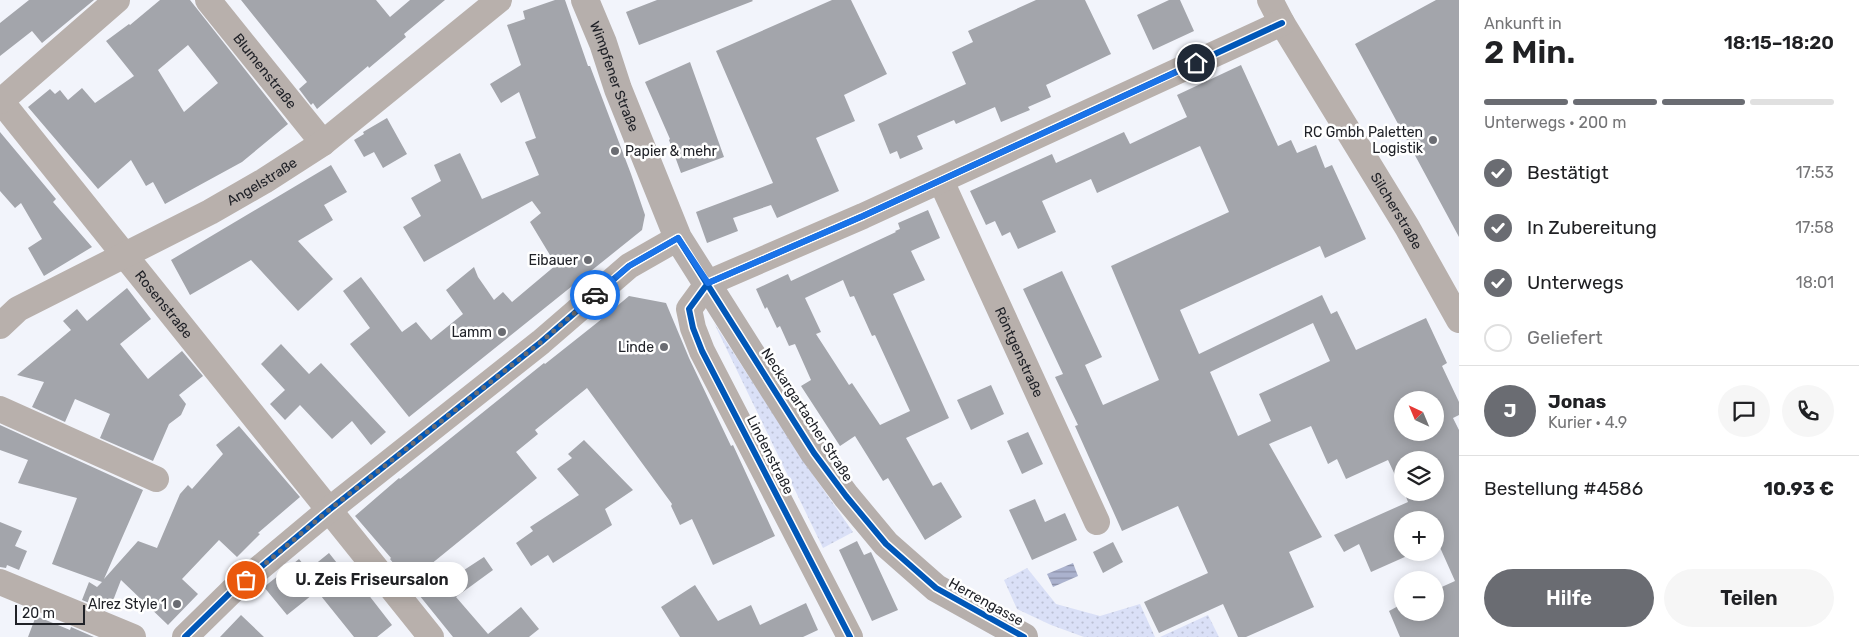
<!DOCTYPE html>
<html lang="de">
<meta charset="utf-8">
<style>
body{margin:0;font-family:Rubik,sans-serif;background:#f6f6f6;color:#202124;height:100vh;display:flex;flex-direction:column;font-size:19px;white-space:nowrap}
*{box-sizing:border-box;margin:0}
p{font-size:16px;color:#757577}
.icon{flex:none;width:28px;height:28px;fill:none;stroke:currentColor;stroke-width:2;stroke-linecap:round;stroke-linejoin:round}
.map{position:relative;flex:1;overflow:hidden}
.side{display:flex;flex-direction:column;background:#fff;width:400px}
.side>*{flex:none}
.needle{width:32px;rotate:316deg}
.fabs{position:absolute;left:1394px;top:391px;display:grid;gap:10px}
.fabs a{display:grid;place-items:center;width:50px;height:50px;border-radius:50%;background:#fff;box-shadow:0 2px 12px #0003;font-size:25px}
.scale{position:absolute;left:15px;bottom:12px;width:70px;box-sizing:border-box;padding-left:5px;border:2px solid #202228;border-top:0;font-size:14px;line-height:18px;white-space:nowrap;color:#202228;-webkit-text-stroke:4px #fff;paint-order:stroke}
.pin{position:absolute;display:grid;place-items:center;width:42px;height:42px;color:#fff;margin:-21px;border:2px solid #fff;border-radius:50%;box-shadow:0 1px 5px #0007}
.courier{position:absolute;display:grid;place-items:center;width:50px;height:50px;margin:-25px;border:4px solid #1a73e8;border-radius:50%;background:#fff;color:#222;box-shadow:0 1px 6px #0007}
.bubble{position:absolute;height:35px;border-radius:18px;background:#fff;box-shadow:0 2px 12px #0003;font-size:16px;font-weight:600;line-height:35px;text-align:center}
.headline em{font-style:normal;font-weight:600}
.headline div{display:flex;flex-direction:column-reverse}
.headline{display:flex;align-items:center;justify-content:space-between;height:85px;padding:0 25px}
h1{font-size:32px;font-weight:600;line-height:38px}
.bar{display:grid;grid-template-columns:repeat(4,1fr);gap:8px 5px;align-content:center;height:60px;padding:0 25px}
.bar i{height:6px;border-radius:4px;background:#e0e0e0}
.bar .on{background:#6a6c72}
.bar p{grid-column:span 4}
.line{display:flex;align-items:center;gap:12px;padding:0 25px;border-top:1px solid #e0e0e0}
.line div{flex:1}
.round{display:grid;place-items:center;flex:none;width:52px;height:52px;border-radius:26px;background:#f6f6f6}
ol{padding:0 25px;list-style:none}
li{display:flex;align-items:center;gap:15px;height:55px}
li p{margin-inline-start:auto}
li .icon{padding:5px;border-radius:50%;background:#6a6c72;color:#fff;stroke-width:4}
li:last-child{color:#757577}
li i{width:28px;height:28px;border:2px solid #e0e0e0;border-radius:50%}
.action{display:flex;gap:10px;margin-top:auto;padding:10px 25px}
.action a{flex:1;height:58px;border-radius:30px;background:#6a6c72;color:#fff;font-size:20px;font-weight:600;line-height:58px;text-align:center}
.action a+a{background:#f6f6f6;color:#202124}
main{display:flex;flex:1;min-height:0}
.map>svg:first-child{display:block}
</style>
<main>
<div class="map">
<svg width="1459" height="637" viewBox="0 0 1459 637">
<defs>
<pattern id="green-dots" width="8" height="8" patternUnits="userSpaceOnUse" patternTransform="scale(1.25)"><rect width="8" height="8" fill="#dae0f7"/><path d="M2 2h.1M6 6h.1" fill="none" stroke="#bbc0d4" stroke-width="1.8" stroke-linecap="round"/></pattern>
<pattern id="water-rules" width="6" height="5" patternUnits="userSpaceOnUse" patternTransform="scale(1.25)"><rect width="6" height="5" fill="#abb2ce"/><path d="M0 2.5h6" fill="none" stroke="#8b90a7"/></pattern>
</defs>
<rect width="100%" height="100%" fill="#f2f4fb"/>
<path fill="url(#green-dots)" d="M714,323L809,469L853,532L823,548Z
M1027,568L1056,604L1100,616L1140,604L1155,637H1084L1051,625L1017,609L1004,580Z
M1208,615L1219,637H1160Z"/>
<path fill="url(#water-rules)" d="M1073,563L1078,576L1053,587L1047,574Z"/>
<path fill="#a3a5ab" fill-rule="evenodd" d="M29,0H94L42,43L32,31L0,56V23Z
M160,0H190L288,124L242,162L165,204L153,182L146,186L131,160L98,189L28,107L50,89L55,94L60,90L68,100L82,88L95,103L134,76L106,41L129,24L130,25ZM188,45L218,83L184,112L158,70Z
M241,0H376L390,17L410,0H445L404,34L406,37L369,68L368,66L317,109L313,103L311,105L299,89L307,82Z
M555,0H565L588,66H590L631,174L645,215L642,230L409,417L350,344L370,328L343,291L361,277L402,332L416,322L431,340L463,314L446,290L474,267L478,277L494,300L503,292L512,302L556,265L530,222L541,213L532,201L424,262L403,227L421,216L411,198L441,181L434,165L460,153L482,199L539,175L525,142L536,138L519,92L501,103L490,84L521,65L507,25L525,19L523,11Z
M657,0H752L753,1L639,45L626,12Z
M832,0H851L887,74L844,95L855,121L816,138L839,191L777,218L771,205L733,218L738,231L707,243L696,212L773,183L716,51Z
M1036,0H1085L1111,54L1046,85L1051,97L1028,107L1030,110L1001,122L995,107L956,124L954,120L917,136L923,149L900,159L897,151L890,154L878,124L966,84L952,52L973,42L968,31Z
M1169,0H1180L1194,31L1153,50L1137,15Z
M1436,0H1459V237L1355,44Z
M690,62L724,157L681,173L669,140L670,139L645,82Z
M1241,65L1278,146L1291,140L1297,153L1316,145L1325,168L1332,165L1366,239L1325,258L1320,246L1180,310L1199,354L1322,295L1331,314L1337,311L1356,350L1426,318L1447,363L1442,366L1459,402V415L1453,418L1459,430V637H1400L1389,611L1402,604V612H1435V590L1455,581L1438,543L1435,544V520H1402V552H1416L1371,572L1359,544L1344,552L1334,535L1408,502L1404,492H1435V460H1402V490L1388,460L1346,479L1337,459L1328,464L1311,426L1269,444L1322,537L1289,552L1314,607L1246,637H1238L1223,604L1159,633L1144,602L1208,573L1178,506L1122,531L1075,426L1078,425L1055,377L1063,374L1023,289L1062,271L1102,357L1085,365L1103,405L1159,380L1111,266L1229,212L1200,146L1097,193L1091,179L1042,201L1056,232L1018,249L1010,232L1002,236L995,221L986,225L970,191L1052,154L1056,163L1124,132L1130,144L1187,117L1177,95ZM1313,323L1330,361L1259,394L1271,421L1238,436L1210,372ZM1402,400H1435V432H1402Z
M387,118L407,154L383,168L374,152L364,157L354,140L364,134L363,132Z
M0,132L56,199L53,202L92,247L44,276L28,248L42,239L21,203L15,208L0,191Z
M331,165L347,192L324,205L333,220L298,241L333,279L298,311L251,260L190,295L171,260Z
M928,210L940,238L911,251L925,280L893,294L949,418L906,438L933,486L941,482L962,517L925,540L888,478L883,481L855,436L840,446L801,386L811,380L795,344L789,346L780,326L777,328L767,307L765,309L756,289L788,274L791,281L896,232L895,231L900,229L898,223ZM843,280L850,297L854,296L872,336L875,335L910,411L880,425L852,383L849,385L816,334L821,332L805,298Z
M127,288L151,319L120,344L148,379L182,351L203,376L179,395L186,404L181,415L169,424L153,461L100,438L110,414L75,399L65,422L32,407L44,382L17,375L71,330L63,321L77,309L87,321Z
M629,296L666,303L689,358L731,446L733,445L775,536L713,565L692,519L680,525L671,506L672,504L587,388L535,430L538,434L516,452L537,478L425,569L438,587L484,557L493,570L456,597L488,634L521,607L539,629L529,637H453L390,559L391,558L355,516L399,478L400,479L544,363L545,364L598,322Z
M281,344L309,374L321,363L386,432L371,445L352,421L332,439L300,405L285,420L270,404L285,390L261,364Z
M991,385L1004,414L971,430L957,400Z
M0,425L143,490L104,579L138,541L157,548L180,494L188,485L192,489L223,454L216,445L239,426L300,497L258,533L260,534L237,557L219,540L182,579L198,594L168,625L121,580L109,611L82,600L89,582L97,587L102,582L52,564L77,498L18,483L28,460L0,450Z
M1028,432L1043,464L1022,474L1007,441Z
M584,440L633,490L605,509L612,525L553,563L548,555L531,566L516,543L533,531L530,527L579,495L557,469L572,458L568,454Z
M1035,499L1045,522L1065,513L1077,540L1032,560L1009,510Z
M0,522L22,531L15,546L27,551L19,570L7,565L6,568L0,567Z
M857,541L864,555L871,552L898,610L872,621L839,550Z
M1113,542L1123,562L1103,573L1093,552Z
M329,553L360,592L364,589L392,625L377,637H354L317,591L287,615L264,587L299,559L308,570Z
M695,585L718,621L751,605L760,625L806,603L818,630L803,637H680L661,607Z
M241,615L264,637H220Z
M36,616L70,630L71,627L94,637H28Z"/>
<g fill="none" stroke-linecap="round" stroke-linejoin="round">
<g stroke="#b8b0ac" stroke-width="26">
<path id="s1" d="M208,0L323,143"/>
<path id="s2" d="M1270,0L1282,23L1407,227L1459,320"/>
<path id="s3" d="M0,100L431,637"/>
<path d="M1,101L117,0"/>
<path id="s4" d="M941,181L1097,522"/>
<path id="s5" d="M0,326L18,309L210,212L264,181L323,143L499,0"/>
<path d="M0,409L156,479"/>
<path d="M0,582L133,637"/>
<path d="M185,637L232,591L329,510L541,342L629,266L678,238"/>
<path d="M850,637L702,351L693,328L689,309L708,283L863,216L1282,23"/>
</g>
<path stroke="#b6afac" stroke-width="28" id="s6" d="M585,0L603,43L618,89L678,238L814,453L846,496L886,544L936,588L1024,637"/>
<g stroke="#fff" stroke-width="9">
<path id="cycleway" d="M185,637L232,591L329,510L541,342L629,266L678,238L814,453L846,496L886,544L936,588L1024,637
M850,637L702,351L693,328L689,309L708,283L863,216L1282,23"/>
</g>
<use href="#cycleway" stroke="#0057b8" stroke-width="6"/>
</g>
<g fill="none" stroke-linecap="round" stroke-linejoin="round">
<path stroke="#6a6c72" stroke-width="5" stroke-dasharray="0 9" d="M246,580L329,510L541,342L595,295"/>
<path stroke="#1a73e8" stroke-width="6" d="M595,295L629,266L678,238L708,283L863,216L1196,63"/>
</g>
<g fill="#6a6c72" stroke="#fff" stroke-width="2">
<circle cx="1433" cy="140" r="5"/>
<circle cx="615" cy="151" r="5"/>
<circle cx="588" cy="260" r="5"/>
<circle cx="502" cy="332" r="5"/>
<circle cx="664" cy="347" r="5"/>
<circle cx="177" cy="604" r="5"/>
</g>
<g text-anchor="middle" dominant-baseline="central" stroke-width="5" stroke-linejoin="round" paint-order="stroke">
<g font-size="14" fill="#202228" stroke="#fff">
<text stroke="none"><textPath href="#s1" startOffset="91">Blumenstraße</textPath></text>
<text stroke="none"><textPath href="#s6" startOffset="82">Wimpfener Straße</textPath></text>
<text stroke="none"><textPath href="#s5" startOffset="300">Angelstraße</textPath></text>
<text stroke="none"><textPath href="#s2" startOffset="246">Silcherstraße</textPath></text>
<text stroke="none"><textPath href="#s3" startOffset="262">Rosenstraße</textPath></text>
<text stroke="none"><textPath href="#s4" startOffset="188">Röntgenstraße</textPath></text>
<text transform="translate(807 415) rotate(57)">Neckargartacher Straße</text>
<text transform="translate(770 455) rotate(63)">Lindenstraße</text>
<text transform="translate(986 602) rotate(29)">Herrengasse</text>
</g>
<g font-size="14" fill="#202228" stroke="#fff" text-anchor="end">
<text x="1423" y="132">RC Gmbh Paletten<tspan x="1423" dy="16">Logistik</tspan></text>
<text x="625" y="151" text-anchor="start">Papier &amp; mehr</text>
<text x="578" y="260">Eibauer</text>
<text x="492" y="332">Lamm</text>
<text x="654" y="347">Linde</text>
<text x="167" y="604">Alrez Style 1</text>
</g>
</g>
</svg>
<div class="fabs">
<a><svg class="needle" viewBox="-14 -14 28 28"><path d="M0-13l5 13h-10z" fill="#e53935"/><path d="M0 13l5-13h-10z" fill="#757577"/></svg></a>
<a><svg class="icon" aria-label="layers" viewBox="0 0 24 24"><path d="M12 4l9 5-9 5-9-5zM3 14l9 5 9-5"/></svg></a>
<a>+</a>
<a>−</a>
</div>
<div class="scale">20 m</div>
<div class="pin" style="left:246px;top:580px;background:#ea580c"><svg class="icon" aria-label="bag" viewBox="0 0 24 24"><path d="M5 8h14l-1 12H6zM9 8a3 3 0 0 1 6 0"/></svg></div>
<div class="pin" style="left:1196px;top:63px;background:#1f2937"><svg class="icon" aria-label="home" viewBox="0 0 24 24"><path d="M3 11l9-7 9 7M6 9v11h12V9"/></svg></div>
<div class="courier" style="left:595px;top:295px"><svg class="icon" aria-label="car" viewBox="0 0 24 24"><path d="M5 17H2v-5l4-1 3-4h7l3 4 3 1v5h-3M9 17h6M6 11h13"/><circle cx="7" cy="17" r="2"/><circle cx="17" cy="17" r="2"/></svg></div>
<div class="bubble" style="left:276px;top:562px;width:192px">U. Zeis Friseursalon</div>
</div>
<section class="side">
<div class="headline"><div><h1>2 Min.</h1><p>Ankunft in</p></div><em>18:15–18:20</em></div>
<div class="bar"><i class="on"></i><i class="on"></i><i class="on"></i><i></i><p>Unterwegs · 200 m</p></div>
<ol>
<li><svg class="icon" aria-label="check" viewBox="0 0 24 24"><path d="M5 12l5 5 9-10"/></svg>Bestätigt<p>17:53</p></li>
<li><svg class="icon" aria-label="check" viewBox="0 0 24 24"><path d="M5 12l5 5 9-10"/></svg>In Zubereitung<p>17:58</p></li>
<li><svg class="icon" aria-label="check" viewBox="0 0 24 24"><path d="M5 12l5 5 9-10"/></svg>Unterwegs<p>18:01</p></li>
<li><i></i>Geliefert</li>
</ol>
<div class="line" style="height:90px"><b class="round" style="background:#6a6c72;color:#fff">J</b><div><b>Jonas</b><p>Kurier · 4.9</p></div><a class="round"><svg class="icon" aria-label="chat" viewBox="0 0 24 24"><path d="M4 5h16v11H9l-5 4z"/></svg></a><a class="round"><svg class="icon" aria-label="phone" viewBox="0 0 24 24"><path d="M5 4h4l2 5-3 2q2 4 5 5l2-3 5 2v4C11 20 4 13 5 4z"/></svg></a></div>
<div class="line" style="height:65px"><div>Bestellung #4586</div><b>10.93 €</b></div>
<div class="action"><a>Hilfe</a><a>Teilen</a></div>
</section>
</main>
